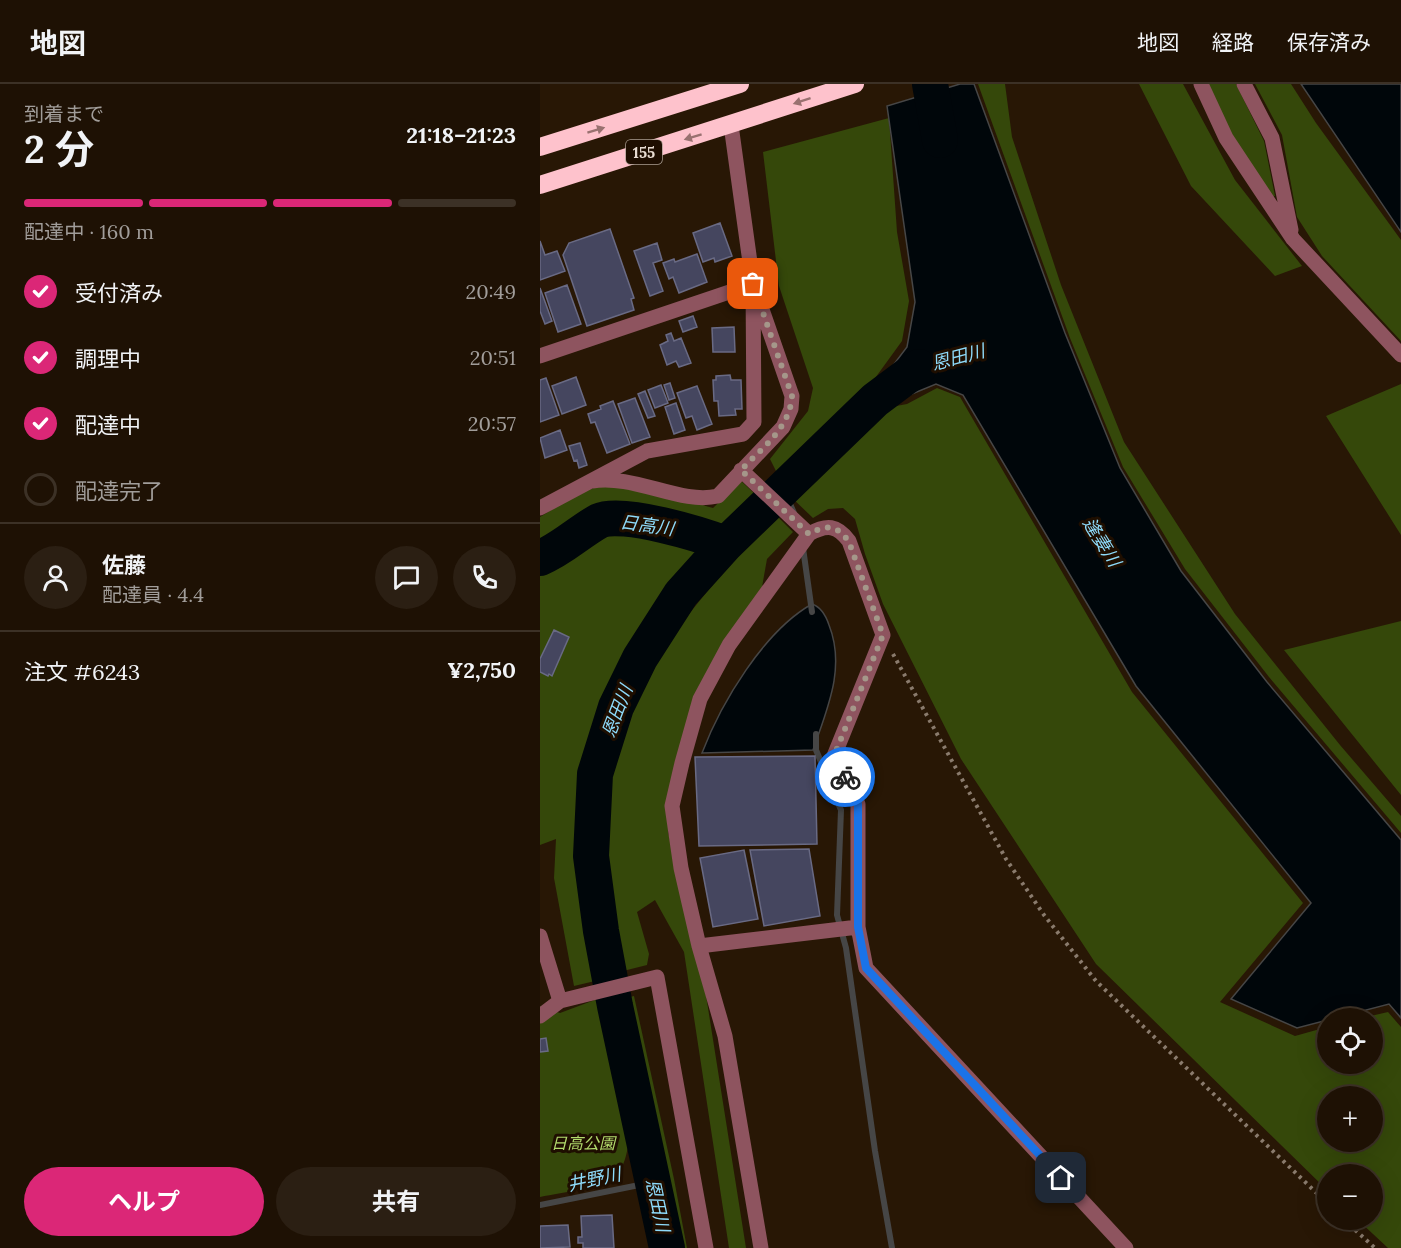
<!DOCTYPE html>
<html lang="ja">
<meta charset="utf-8">
<style>
body{margin:0;font-family:Lora,"Noto Sans JP",serif;background:#2b1f13;color:#f1f3f6;height:100vh;display:flex;flex-direction:column;font-size:22px;white-space:nowrap}
*{box-sizing:border-box;margin:0}
p{font-size:20px;color:#a19d9a}
.icon{flex:none;width:33px;height:33px;fill:none;stroke:currentColor;stroke-width:2;stroke-linecap:round;stroke-linejoin:round}
.map{position:relative;flex:1;overflow:hidden}
.details{display:flex;flex-direction:column;background:#1e1104;width:540px}
.details>*{flex:none}
.fabs{position:absolute;left:777px;top:924px;display:grid;gap:12px}
.fabs a{display:grid;place-items:center;width:66px;height:66px;border-radius:50%;background:#1e1104;box-shadow:0 6px 24px #0002,0 0 0 2px #3c3126;font-size:30px}
.pin{position:absolute;display:grid;place-items:center;width:51px;height:51px;color:#fff;margin:-26px;border-radius:12px;box-shadow:0 3px 9px #0006}
.courier{position:absolute;display:grid;place-items:center;width:60px;height:60px;margin:-30px;border:4px solid #1a73e8;border-radius:50%;background:#fff;color:#222;box-shadow:0 2px 8px #0007}
.summary em{font-style:normal;font-weight:700}
.summary div{display:flex;flex-direction:column-reverse}
.summary{display:flex;align-items:center;justify-content:space-between;height:102px;padding:0 24px}
h1{font-size:39px;font-weight:700;line-height:45px}
.bar{display:grid;grid-template-columns:repeat(4,1fr);gap:9px 6px;align-content:center;height:72px;padding:0 24px}
.bar i{height:8px;border-radius:4px;background:#3c3126}
.bar .selected{background:#db2777}
.bar p{grid-column:span 4}
.line{display:flex;align-items:center;gap:15px;padding:0 24px;border-top:2px solid #3c3126}
.line div{flex:1}
.round{display:grid;place-items:center;flex:none;width:63px;height:63px;border-radius:32px;background:#2b1f13}
ol{padding:0 24px;list-style:none}
li{display:flex;align-items:center;gap:18px;height:66px}
li p{margin-inline-start:auto}
li .icon{padding:6px;border-radius:50%;background:#db2777;color:#fff;stroke-width:4}
li:last-child{color:#a19d9a}
li i{width:33px;height:33px;border:3px solid #3c3126;border-radius:50%}
.primary-button{display:flex;gap:12px;margin-top:auto;padding:12px 24px}
.primary-button a{flex:1;height:69px;border-radius:36px;background:#db2777;color:#fff;font-size:24px;font-weight:700;line-height:69px;text-align:center}
.primary-button a+a{background:#2b1f13;color:#f1f3f6}
header{display:flex;align-items:center;gap:36px;box-sizing:border-box;height:84px;padding:0 30px;background:#1e1104;border-bottom:2px solid #3c3126}
header strong{font-size:28px}
nav{display:flex;gap:33px;margin-inline-start:auto;font-size:21px}
main{display:flex;flex:1;min-height:0}
.map>svg:first-child{display:block}
</style>
<header>
<strong>地図</strong>
<nav><a>地図</a><a>経路</a><a>保存済み</a></nav>
</header>
<main>
<section class="details">
<div class="summary"><div><h1>2 分</h1><p>到着まで</p></div><em>21:18–21:23</em></div>
<div class="bar"><i class="selected"></i><i class="selected"></i><i class="selected"></i><i></i><p>配達中 · 160 m</p></div>
<ol>
<li><svg class="icon" aria-label="check" viewBox="0 0 24 24"><path d="M5 12l5 5 9-10"/></svg>受付済み<p>20:49</p></li>
<li><svg class="icon" aria-label="check" viewBox="0 0 24 24"><path d="M5 12l5 5 9-10"/></svg>調理中<p>20:51</p></li>
<li><svg class="icon" aria-label="check" viewBox="0 0 24 24"><path d="M5 12l5 5 9-10"/></svg>配達中<p>20:57</p></li>
<li><i></i>配達完了</li>
</ol>
<div class="line" style="height:108px"><a class="round"><svg class="icon" aria-label="person" viewBox="0 0 24 24"><circle cx="12" cy="8" r="4"/><path d="M4 21q1-7 8-7t8 7"/></svg></a><div><b>佐藤</b><p>配達員 · 4.4</p></div><a class="round"><svg class="icon" aria-label="chat" viewBox="0 0 24 24"><path d="M4 5h16v11H9l-5 4z"/></svg></a><a class="round"><svg class="icon" aria-label="phone" viewBox="0 0 24 24"><path d="M5 4h4l2 5-3 2q2 4 5 5l2-3 5 2v4C11 20 4 13 5 4z"/></svg></a></div>
<div class="line" style="height:78px"><div>注文 #6243</div><b>¥2,750</b></div>
<div class="primary-button"><a>ヘルプ</a><a>共有</a></div>
</section>
<div class="map">
<svg width="861" height="1164" viewBox="0 0 861 1164">
<rect width="100%" height="100%" fill="#281705"/>
<path fill="#35480a" fill-rule="evenodd" d="M438,0H465L472,53L521,201L584,358L695,530L800,661L861,732V749L729,593L645,485L583,383L530,254Z
M599,0H643L695,96L762,182L735,192L651,102Z
M664,0H696L724,57L735,112L729,114L687,48Z
M715,0H751L776,39L861,156V257L782,172L757,133L742,51Z
M349,34L357,148L369,217L362,257L317,319L240,395L230,375L268,327L273,304L239,202L223,68Z
M861,300V451L786,332Z
M397,304L420,313L592,608L763,819L680,918L755,952L787,943L788,980H832V934H822L848,928L861,943V1164H848L818,1136H832V1090H788L787,1106L556,880L421,675L343,520L325,470L315,435L303,424L288,425L273,434L250,412L335,326L367,320ZM788,1012H832V1058H788Z
M201,397L215,410L191,437L172,442L77,423L49,428L0,455V433C14,425 29,412 44,407C82,393 136,414 173,424Z
M237,432L253,448L227,475L222,503L183,560L128,723V748L162,886L206,1164H189L144,868L115,816L97,828L109,870L107,881L83,887C75,838 65,788 67,738C71,610 152,518 237,432Z
M95,442L170,461C153,480 133,498 118,519C57,603 29,704 39,807C42,837 49,868 55,897L34,902L14,794L16,755L0,761V477L59,445Z
M861,537V711L744,566Z
M94,912L134,1095L147,1164H136L123,1095L82,915Z
M60,914L88,1063C86,1071 85,1079 80,1085C66,1105 23,1108 0,1113V922L20,929Z"/>
<path fill="#00060a" stroke="#464646" stroke-width="1.5" d="M420,0H434L525,249L580,384L641,487L727,598L861,756V934L849,920L757,944L691,915L771,819L596,602L423,311L396,300L345,321L336,304L367,263L375,218L347,22Z
M761,0H861V148Z
M272,520C281,523 286,532 289,541C306,584 287,625 273,666L162,669C181,619 224,547 272,520Z"/>
<g fill="none" stroke-linecap="round" stroke-linejoin="round">
<path stroke="#464646" stroke-width="6" d="M243,404L254,429
M263,464L272,528
M276,650V666L301,726L297,831L306,864L335,1067L352,1164
M0,1121L114,1098"/>
<path stroke="#00060a" stroke-width="36" d="M390,0L400,56
M0,474C22,465 39,448 59,437C82,426 162,451 186,460
M127,1164L75,922L61,847L51,772L55,690L76,623L100,574L141,510L186,460L335,316L379,283"/>
</g>
<path fill="#45465f" stroke="#696a84" stroke-width="1.5" d="M180,139L192,172L175,178L174,174L163,178L153,149Z
M70,145L94,214L91,215L94,226L47,242L23,171L29,159Z
M0,157L5,171L17,167L25,187L0,196Z
M117,159L122,176L113,179L123,207L110,212L94,167Z
M157,170L167,198L139,209L133,193L129,195L123,179L134,175L135,178Z
M27,201L41,240L18,248L5,209Z
M0,204L12,237L5,240L0,227Z
M153,232L157,243L143,248L139,237Z
M194,243L195,268H173L172,244Z
M131,249L134,257L141,254L151,279L139,283L136,277L127,281L120,261L128,257L126,251Z
M190,291L191,296H201L202,325H195L196,331L179,332L178,317H174L173,296H176V292Z
M36,293L46,321L22,330L12,302Z
M6,294L19,331L0,338V296Z
M130,299L135,314L129,316L124,301Z
M121,301L128,319L115,324L108,306Z
M157,302L172,340L157,346L152,332L146,334L137,309Z
M105,307L115,332L108,334L98,310Z
M95,314L110,353L92,359L78,320Z
M73,317L90,360L67,369L55,338L51,339L48,330L61,325L60,322Z
M136,319L145,346L134,350L125,323Z
M20,346L27,366L5,374L0,354Z
M40,359L47,381L39,384L37,376L34,377L29,362Z
M14,546L29,553L12,592L9,590L8,592L0,588V575Z
M275,672L277,760L159,762L155,673Z
M269,765L280,832L224,842L210,766Z
M204,766L218,835L173,843L160,774Z
M6,954L8,967L0,968V955Z
M72,1131L74,1164H43V1159H38V1153H42L41,1132Z
M28,1141L30,1163L0,1164V1142Z"/>
<g fill="none" stroke-linecap="round" stroke-linejoin="round">
<path stroke="#8a7b6d" stroke-width="4" stroke-dasharray="3 4.5" stroke-linecap="butt" d="M353,570L466,775L504,831L556,897L788,1120
M804,1136L835,1164"/>
<path stroke="#8e545f" stroke-width="15" d="M661,0L686,54L753,155L861,271
M704,0L732,54L751,146
M0,272L213,200
M201,386L269,450
M52,397C95,390 140,421 178,412L243,343L251,325L252,312L217,211
M0,424L107,367L203,350L214,338L213,200L191,41
M318,843L326,884L586,1164
M0,852L20,917
M159,862L318,843V720L294,672L343,551L309,457C297,441 287,440 269,450L189,561L160,615L142,679L132,722L141,784L159,862L185,952L221,1164
M0,932L20,917L117,893L166,1164"/>
<path stroke="#fec2cc" stroke-width="18" d="M0,63L200,0
M0,101L315,0"/>
</g>
<defs><path id="oneway-solid" d="M-6-.8H1V-3.2L6.5 0L1 3.2V.8H-6Z" transform="scale(1.5)"/></defs>
<g fill="#997170">
<use href="#oneway-solid" transform="translate(262 17) rotate(162)"/>
<use href="#oneway-solid" transform="translate(56 46) rotate(-17)"/>
<use href="#oneway-solid" transform="translate(153 53) rotate(163)"/>
</g>
<g fill="none" stroke-linecap="round" stroke-linejoin="round">
<path stroke="#a5978a" stroke-width="6" stroke-dasharray="0 10.8" d="M213,200L252,312C250,344 222,364 201,386L269,450C287,440 297,441 309,458L343,551L294,672L305,693"/>
<path stroke="#1a73e8" stroke-width="8" d="M305,693L318,720V843L326,884L521,1094"/>
</g>
<g text-anchor="middle" dominant-baseline="central" stroke-width="6" stroke-linejoin="round" paint-order="stroke">
<rect fill="#1e0e00" stroke="#ab9e92" stroke-width="1.5" x="86" y="56" width="36" height="24" rx="4.5"/>
<g font-size="15" font-weight="bold" fill="#e8dcd1">
<text x="104" y="68">155</text>
</g>
<g font-size="16" font-style="italic" fill="#b2da6c" stroke="#1e0e00">
<text x="43" y="1059">日高公園</text>
</g>
<g font-size="18" font-style="italic" fill="#8edbfa" stroke="#1e0e00">
<text transform="translate(418 273) rotate(-15)">恩田川</text>
<text transform="translate(107 441) rotate(8)">日高川</text>
<text transform="translate(562 458) rotate(58)">逢妻川</text>
<text transform="translate(77 627) rotate(-69)">恩田川</text>
<text transform="translate(54 1095) rotate(-12)">井野川</text>
<text transform="translate(118 1121) rotate(78)">恩田川</text>
</g>
</g>
</svg>
<div class="fabs">
<a><svg class="icon" aria-label="locate" viewBox="0 0 24 24"><circle cx="12" cy="12" r="6"/><path d="M12 2v4M12 18v4M2 12h4M18 12h4"/></svg></a>
<a>+</a>
<a>−</a>
</div>
<div class="pin" style="left:213px;top:200px;background:#ea580c"><svg class="icon" aria-label="bag" viewBox="0 0 24 24"><path d="M5 8h14l-1 12H6zM9 8a3 3 0 0 1 6 0"/></svg></div>
<div class="pin" style="left:521px;top:1094px;background:#1f2937"><svg class="icon" aria-label="home" viewBox="0 0 24 24"><path d="M3 11l9-7 9 7M6 9v11h12V9"/></svg></div>
<div class="courier" style="left:305px;top:693px"><svg class="icon" aria-label="bike" viewBox="0 0 24 24"><circle cx="6" cy="16" r="4"/><circle cx="18" cy="16" r="4"/><path d="M6 16l4-8h5l3 8M10 8l3 8H6M13 5h3"/></svg></div>
</div>
</main>
